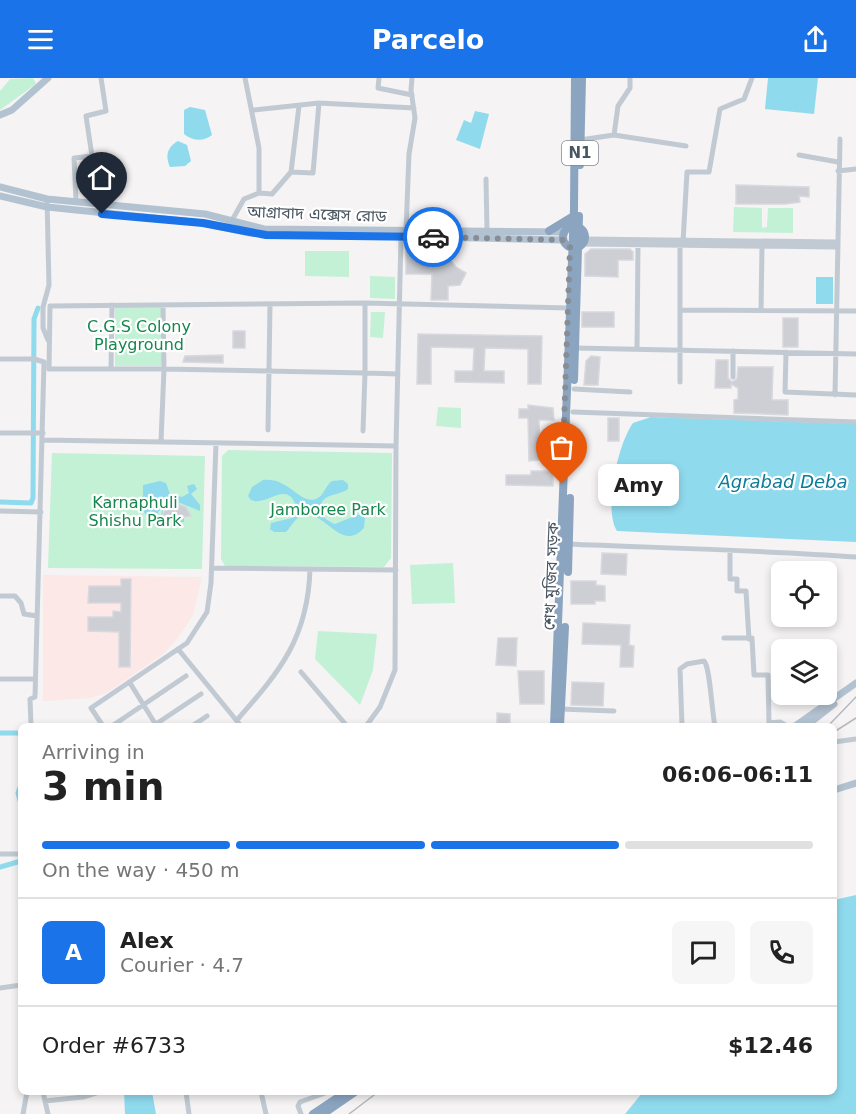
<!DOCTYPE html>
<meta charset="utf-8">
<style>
body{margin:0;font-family:"DejaVu Sans","Noto Sans Bengali",sans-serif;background:#f6f6f6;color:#222;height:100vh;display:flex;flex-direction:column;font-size:22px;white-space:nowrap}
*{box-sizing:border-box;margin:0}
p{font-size:20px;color:#767676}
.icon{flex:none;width:33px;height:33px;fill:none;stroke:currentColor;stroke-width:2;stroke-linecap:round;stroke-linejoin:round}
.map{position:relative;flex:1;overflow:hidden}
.side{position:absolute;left:18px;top:645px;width:819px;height:372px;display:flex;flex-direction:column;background:#fff;border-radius:9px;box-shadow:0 3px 9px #0003}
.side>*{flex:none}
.tools{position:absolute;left:771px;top:483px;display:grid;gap:12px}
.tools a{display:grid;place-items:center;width:66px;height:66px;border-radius:9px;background:#fff;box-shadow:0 3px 9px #0003;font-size:30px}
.pin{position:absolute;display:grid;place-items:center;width:51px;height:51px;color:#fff;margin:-62px -26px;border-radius:50% 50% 50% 0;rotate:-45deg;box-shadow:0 0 6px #0007}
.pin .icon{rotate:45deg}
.courier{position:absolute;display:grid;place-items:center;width:60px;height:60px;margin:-30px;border:4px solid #1a73e8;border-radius:50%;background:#fff;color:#222;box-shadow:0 2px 8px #0007}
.bubble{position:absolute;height:42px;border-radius:9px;background:#fff;box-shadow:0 3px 9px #0003;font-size:20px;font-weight:800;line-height:42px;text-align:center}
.summary em{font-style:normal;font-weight:800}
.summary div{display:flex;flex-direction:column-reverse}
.summary{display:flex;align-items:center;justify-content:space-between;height:102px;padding:0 24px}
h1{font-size:39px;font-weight:800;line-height:45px}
.bar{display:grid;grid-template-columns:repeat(4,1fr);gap:9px 6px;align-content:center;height:72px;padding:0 24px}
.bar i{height:8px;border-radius:4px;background:#e0e0e0}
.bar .on{background:#1a73e8}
.bar p{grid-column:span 4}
.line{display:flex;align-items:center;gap:15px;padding:0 24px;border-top:2px solid #e0e0e0}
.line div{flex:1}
.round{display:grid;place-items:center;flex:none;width:63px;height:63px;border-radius:9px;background:#f6f6f6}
header{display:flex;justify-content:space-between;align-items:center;height:78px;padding:0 24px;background:#1a73e8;color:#fff;font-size:27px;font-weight:800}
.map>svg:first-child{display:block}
</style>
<header><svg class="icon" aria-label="menu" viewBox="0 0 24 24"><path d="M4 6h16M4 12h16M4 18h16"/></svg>Parcelo<svg class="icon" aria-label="share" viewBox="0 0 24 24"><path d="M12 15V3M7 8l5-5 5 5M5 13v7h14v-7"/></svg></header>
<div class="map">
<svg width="856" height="1036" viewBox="0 0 856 1036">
<rect width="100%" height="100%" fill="#f5f3f3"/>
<path fill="#fce8e6" d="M43,497L202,499L193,537L178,560L162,577L108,614L91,620L43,623Z"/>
<path fill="#c3f1d5" d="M33,0L36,6L0,32V13L10,1Z
M734,129L762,130V150L767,149L768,130H793V155L733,154Z
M305,173H349V199L305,198Z
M370,198L395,199V221L370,220Z
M115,225H162V288H115Z
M371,234H385L383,260L370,259Z
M438,329L461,330V350L436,348Z
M228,372L392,375L391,480L384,489L225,488L221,481L222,378Z
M52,375L205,378L202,491L48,490Z
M453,485L455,525L412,526L410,487Z
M318,553L377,556L373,592L360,627L315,581Z"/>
<path fill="#90daee" d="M768,0H818L814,36L765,31Z
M190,29L205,32L212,57C204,64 192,63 184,56V32Z
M475,33L489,36L480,71L456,62L464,42L471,45Z
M178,63L187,67L191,83L185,88L170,89C165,78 167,69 178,63Z
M816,199H833V226H816Z
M651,339L856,346V464L617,453C603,431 618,366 633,345Z
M263,402C289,399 300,427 316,421C324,418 325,408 332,403L343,402L348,406V411C340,418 317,415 322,433C323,440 329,444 335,446L360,436L365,440L364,450C341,475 326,433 304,437C295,439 292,448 286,454H274L270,451L271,445L292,440L296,428C287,401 267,429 251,422L248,418L252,409Z
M160,403L166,405L170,416L182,419L189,415L187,408L194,406L197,411L191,416L200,427V433L178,424L180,426H167L163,431L162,440L167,443L184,440V444H160L163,427L157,436L147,438L143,433V407Z
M856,817V1036H625L643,1014H834V822Z
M124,1014H152L156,1036H125Z"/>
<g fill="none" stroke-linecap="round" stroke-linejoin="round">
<path stroke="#90daee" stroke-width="5" d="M0,424L31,425L33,420L34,241L38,230
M0,655H21
M21,707L18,715L21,726
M0,789L21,783"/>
</g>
<path fill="#cdcfd5" stroke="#d7d9de" stroke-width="1.5" d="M736,107L809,109V119L799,118L800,124L785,126H736Z
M412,165H437L456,189L466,195L460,207L448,208V222H431L432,196H406V170Z
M591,171H630L633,174V182H618V199L585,198V176Z
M582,234H614V249H582Z
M783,240H798V269H783Z
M233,253H245V270H233Z
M418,256L542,258L541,306H528V271L485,270L484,293H504V305L455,304V293H473L474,270L431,269V306H417Z
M223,277V285L183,284L185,278Z
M591,278L600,279L598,307H584L586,283Z
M716,282H728V300L732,304L737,301L738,289H773L772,322H788V337L734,335V322L738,321V310L731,306V310H715Z
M528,327L553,330L554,342H539L540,382L529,383L528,340H519V331H528Z
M608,340H619V363H608Z
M531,393H553V408L506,407V397H531Z
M178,426L186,429L191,438L165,442L163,436L167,427Z
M602,475L627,476L626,497L601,496Z
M121,501H131L130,589H119V554L88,553V539H113V533L121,534V525H88L89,508H121Z
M571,503H596V507L605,508V523H595V526H571Z
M583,545L630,547L629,567L634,568L633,589H620L621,567L582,566Z
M498,560H517L516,588L496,587Z
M518,593H544V626H520Z
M572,604L604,605L603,628L571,627Z
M497,635L510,636V648H497Z"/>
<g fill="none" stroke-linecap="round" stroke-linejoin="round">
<path stroke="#c1cad2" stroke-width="5" d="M379,0L378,10L412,17
M253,32L319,25
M614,57L618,28L630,10V0
M580,62L614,57L686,68
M799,77L838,84
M838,93L856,91
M291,94L313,95L319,25L414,30
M486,101L487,153
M259,115L272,116L291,94L299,28
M47,121L49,207L43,229V250L48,262
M76,123L74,80L92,78L86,38L106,33L101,0
M231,144L244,121L259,115V70L245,0
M406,153L409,76L415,40L411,12L412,0
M585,161L836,164
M683,164L687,94H709L720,31L744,21L752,0
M583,166L836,169
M163,228L164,291L365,295V225
M680,232L856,233
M761,232L762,169
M575,270L856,276
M637,271L638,167
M786,274L785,314L856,317
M0,281H34L44,284L35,619L30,621L31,648
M111,291L112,227
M733,299V273
M680,304V168
M574,311L630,314
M835,317L840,61
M573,334L856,344
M268,352L270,227
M363,353L365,295L398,296
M0,355H43
M43,362L396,368
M161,363L164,291H49L50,228L365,225L568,230
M0,433L41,434
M567,466C663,470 760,472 856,479
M730,473V501H737V513H746L749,561
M212,490L396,492
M0,518H15L21,525L24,536L37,538
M724,560H752L754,597H768L769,645L780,644L787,648
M178,571L241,648
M301,594L347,648
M0,601H35
M130,605L156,647
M560,631L614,633
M237,642C280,593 308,560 310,491
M103,648L91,630L187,565L207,534L211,505L216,365
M112,648L186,598
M153,648L201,616
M192,648L207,638
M366,648L380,629L395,592L396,368L401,158
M682,648L680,591L687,586L704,583C710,588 712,636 715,648
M834,664L856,661
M0,776H21
M0,910L21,907
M43,1014L48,1036
M186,1014L189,1036
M261,1014L266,1036
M45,1023L83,1019L99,1014
M23,1036L27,1014
M301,1036L298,1028L300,1024L328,1014"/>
<path stroke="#b3c2d1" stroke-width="7" d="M0,37L12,32L48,0
M0,109L47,121L205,136L264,151L565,154
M0,118L47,129L203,145L250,155L563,162
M795,648L856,605
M806,648L834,626
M834,712L856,705"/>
<path stroke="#8ba5c1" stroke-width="8" d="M580,87L582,0
M563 159a11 11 0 1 1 22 0a11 11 0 1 1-22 0Z
M549,153L572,139
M574,302L579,138
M568,494L570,420
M554,648L574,131L575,0
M560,648L565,549
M313,1036L346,1014
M323,1036L355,1014"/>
<path stroke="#b5b8bd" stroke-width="1.5" d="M828,648L856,619
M834,654L856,640
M349,1036L378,1014"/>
</g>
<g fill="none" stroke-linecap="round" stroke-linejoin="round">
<path stroke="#868d94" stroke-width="6" stroke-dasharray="0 10.8" d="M433,159L564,162L570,169L562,406"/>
<path stroke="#1a73e8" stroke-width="8" d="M102,136L203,145L266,157L433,159"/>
</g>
<g text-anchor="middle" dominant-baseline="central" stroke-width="4.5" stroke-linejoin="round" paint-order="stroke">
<rect fill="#fff" stroke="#808990" stroke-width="1.5" x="562" y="63" width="36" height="24" rx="4.5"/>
<g font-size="15" font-weight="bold" fill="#4a5661">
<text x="580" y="75">N1</text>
</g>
<g font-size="16" fill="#4a5661" stroke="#fff">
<text transform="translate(317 136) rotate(2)">আগ্রাবাদ এক্সেস রোড</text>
<text transform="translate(551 498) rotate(-88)">শেখ মুজিব সড়ক</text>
</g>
<g font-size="16" fill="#17864f" stroke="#fff">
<text x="139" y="248">C.G.S Colony<tspan x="139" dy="18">Playground</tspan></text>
<text x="135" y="424">Karnaphuli<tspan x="135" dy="18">Shishu Park</tspan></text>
<text x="328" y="431">Jamboree Park</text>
</g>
<g font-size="18" font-style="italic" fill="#0c7c9b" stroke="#fff">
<text x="783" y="403">Agrabad Deba</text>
</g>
</g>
</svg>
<div class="tools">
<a><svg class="icon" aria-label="locate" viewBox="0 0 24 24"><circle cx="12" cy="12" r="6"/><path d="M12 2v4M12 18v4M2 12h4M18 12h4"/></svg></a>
<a><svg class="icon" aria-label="layers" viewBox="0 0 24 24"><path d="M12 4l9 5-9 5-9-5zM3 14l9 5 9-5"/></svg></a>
</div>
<div class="pin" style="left:562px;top:406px;background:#ea580c"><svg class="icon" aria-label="bag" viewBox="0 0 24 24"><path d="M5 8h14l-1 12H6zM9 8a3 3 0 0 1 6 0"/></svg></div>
<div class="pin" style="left:102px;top:136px;background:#1f2937"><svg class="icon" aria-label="home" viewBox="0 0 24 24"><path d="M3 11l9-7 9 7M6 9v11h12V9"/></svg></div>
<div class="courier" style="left:433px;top:159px"><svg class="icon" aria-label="car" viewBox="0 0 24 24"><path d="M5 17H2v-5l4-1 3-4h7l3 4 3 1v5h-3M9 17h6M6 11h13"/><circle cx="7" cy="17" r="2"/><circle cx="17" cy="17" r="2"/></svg></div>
<div class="bubble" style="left:598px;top:386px;width:81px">Amy</div>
<section class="side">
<div class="summary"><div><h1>3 min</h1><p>Arriving in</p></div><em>06:06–06:11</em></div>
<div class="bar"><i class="on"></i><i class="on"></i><i class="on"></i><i></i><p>On the way · 450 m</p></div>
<div class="line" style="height:108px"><b class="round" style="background:#1a73e8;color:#fff">A</b><div><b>Alex</b><p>Courier · 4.7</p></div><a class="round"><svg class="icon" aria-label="chat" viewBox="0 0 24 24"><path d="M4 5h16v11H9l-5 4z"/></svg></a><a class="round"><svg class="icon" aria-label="phone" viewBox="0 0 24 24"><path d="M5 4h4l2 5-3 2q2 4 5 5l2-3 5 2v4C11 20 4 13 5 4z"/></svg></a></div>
<div class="line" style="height:78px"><div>Order #6733</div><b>$12.46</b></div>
</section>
</div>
